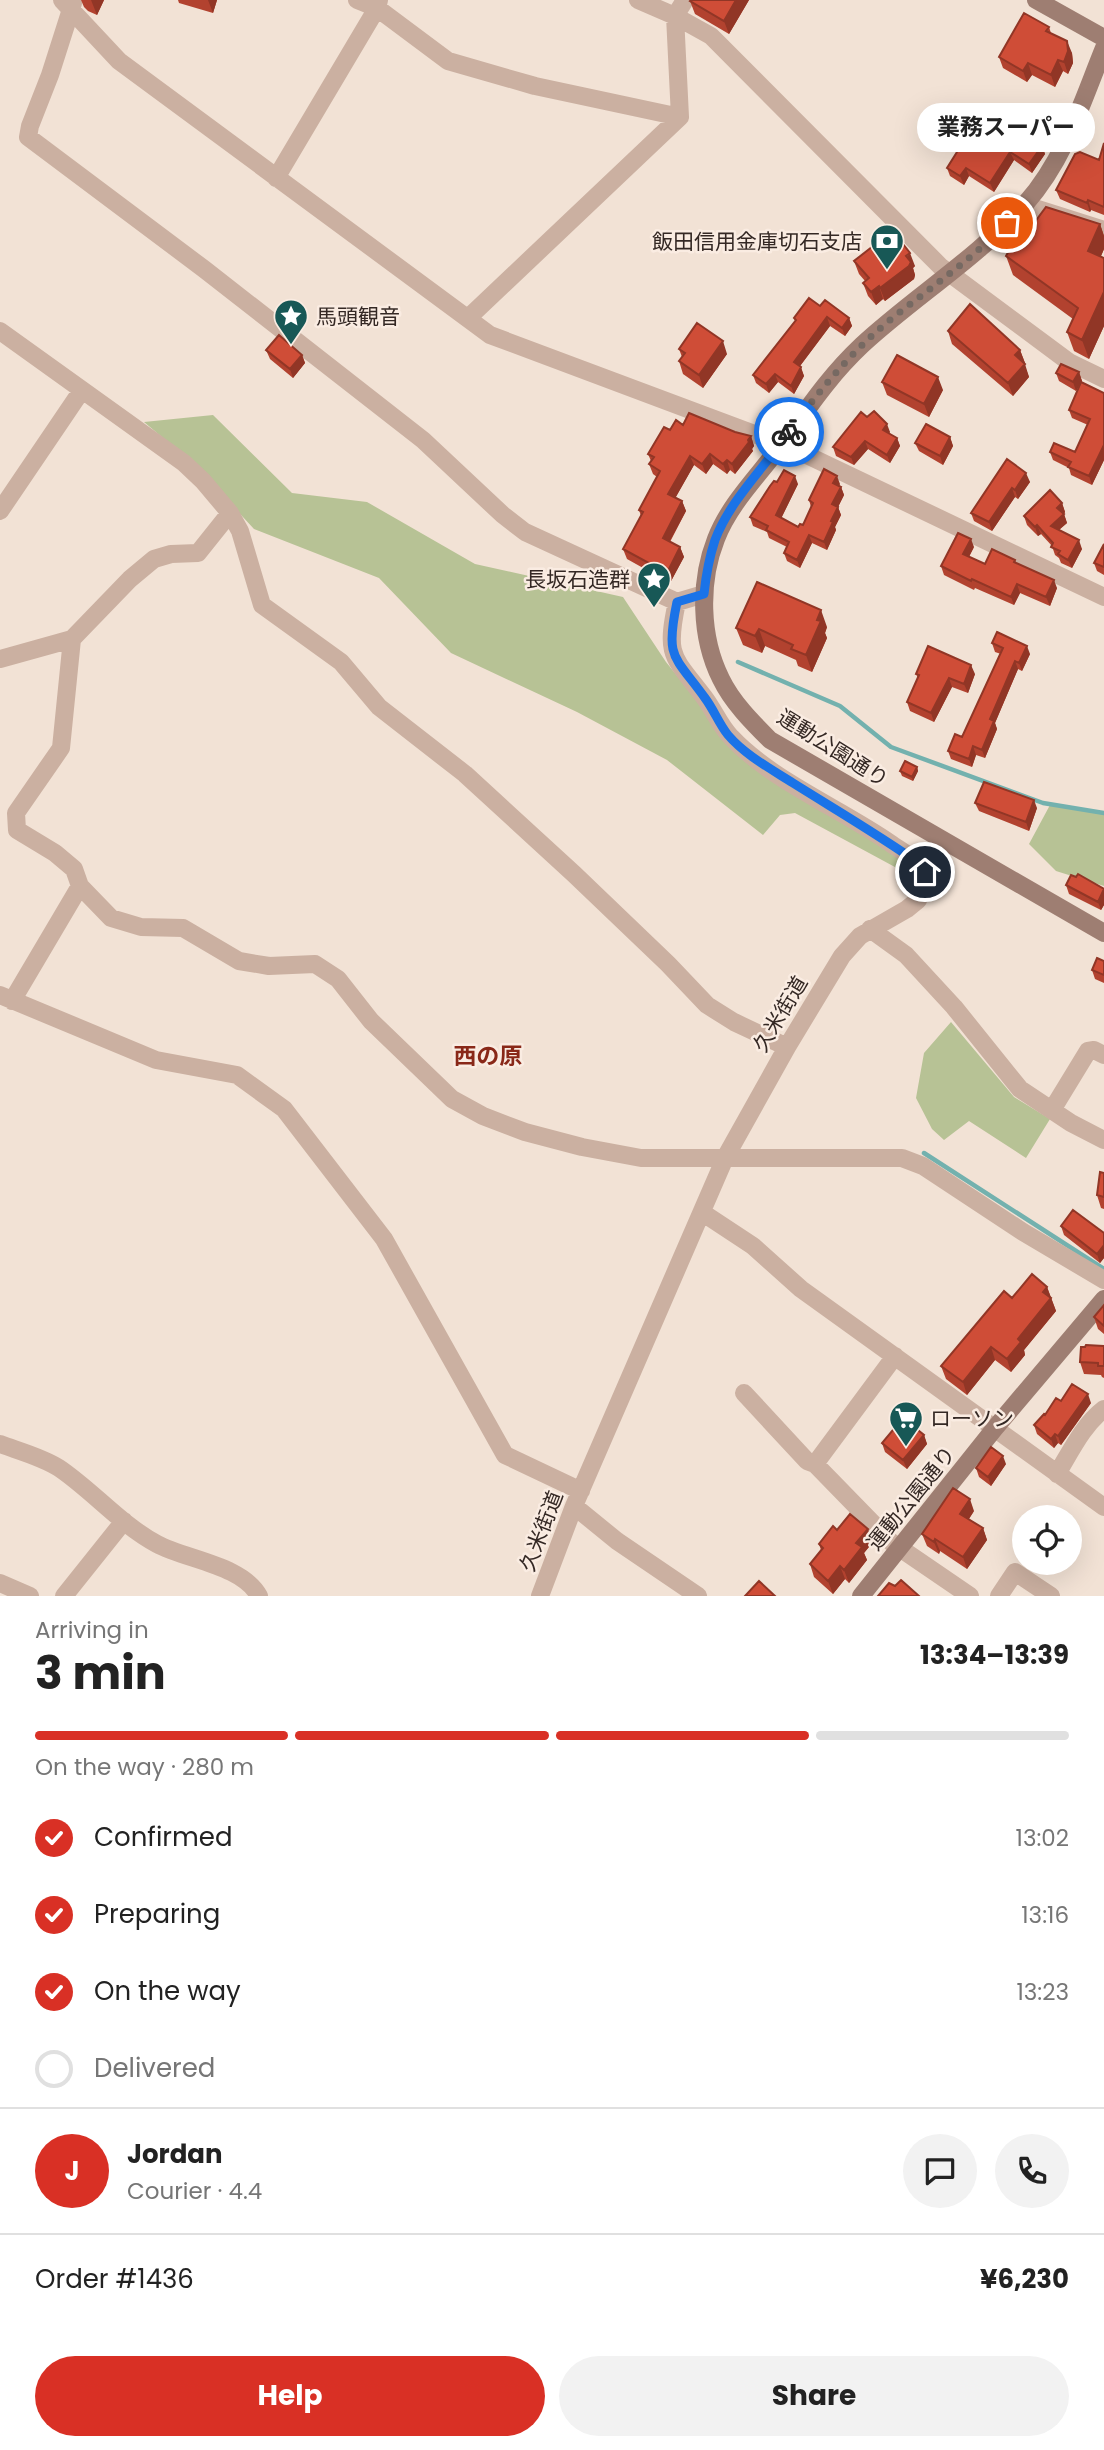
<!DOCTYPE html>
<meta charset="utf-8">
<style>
body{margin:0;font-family:Poppins,"Noto Sans JP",sans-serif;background:#f2f2f2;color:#222;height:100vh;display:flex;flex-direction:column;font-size:26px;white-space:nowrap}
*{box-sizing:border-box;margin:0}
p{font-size:23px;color:#767676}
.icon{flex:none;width:38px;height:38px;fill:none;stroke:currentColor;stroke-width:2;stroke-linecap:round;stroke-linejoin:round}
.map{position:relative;height:1596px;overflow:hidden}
.drawer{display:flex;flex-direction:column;background:#fff;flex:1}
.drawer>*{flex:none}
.buttons{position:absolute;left:1012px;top:1505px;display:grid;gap:14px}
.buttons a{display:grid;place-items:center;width:70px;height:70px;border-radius:50%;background:#fff;box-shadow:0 7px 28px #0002;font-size:35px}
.pin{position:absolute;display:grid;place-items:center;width:60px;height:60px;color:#fff;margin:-30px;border:4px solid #fff;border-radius:50%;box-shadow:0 2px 7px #0007}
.courier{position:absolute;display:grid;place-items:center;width:70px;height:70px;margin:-35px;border:5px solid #1a73e8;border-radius:50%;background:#fff;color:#222;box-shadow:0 2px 9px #0007}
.bubble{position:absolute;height:49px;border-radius:24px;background:#fff;box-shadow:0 7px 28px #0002;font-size:23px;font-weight:700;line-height:49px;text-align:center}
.summary em{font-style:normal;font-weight:700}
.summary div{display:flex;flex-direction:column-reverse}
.summary{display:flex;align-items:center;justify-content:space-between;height:119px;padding:0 35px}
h1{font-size:46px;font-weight:700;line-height:52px}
.bar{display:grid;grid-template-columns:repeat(4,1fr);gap:10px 7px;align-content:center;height:84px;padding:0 35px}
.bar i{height:9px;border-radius:5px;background:#e0e0e0}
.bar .on{background:#d93025}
.bar p{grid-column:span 4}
.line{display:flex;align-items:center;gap:18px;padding:0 35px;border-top:2px solid #e0e0e0}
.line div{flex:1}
.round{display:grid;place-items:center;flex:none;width:74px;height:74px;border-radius:37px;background:#f2f2f2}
ol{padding:0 35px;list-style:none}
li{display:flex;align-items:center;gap:21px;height:77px}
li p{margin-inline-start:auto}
li .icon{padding:7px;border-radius:50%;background:#d93025;color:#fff;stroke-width:4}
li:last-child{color:#767676}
li i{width:38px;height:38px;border:4px solid #e0e0e0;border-radius:50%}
.cta{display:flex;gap:14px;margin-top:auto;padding:14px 35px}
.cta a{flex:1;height:80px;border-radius:42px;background:#d93025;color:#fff;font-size:28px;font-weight:700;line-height:80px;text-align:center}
.cta a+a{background:#f2f2f2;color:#222}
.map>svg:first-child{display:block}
</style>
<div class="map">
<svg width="1104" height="1596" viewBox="0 0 1104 1596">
<rect width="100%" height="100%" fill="#f2e2d5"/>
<path fill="#b7c295" d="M213,415L292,493L367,502L475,564L623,597L666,662L699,703L729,747L787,790L911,864L906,873L795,813L780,815L763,835L667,760L577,712L451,653L379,578L254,529L193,463L144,422Z
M1050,805L1104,813V886L1056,871L1029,844Z
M951,1022L1014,1097L1050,1119L1026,1158L969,1121L944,1140L932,1129L916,1098L924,1053Z"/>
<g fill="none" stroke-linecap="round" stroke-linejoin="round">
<path stroke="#73b1ae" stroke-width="4.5" d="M738,662L840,706L891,747L1043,803L1104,813
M924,1153L1104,1269"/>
<path stroke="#cbb0a1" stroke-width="18" d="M62,0L119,61L490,335L792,448L1104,597
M357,0L377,8L448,61L535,86L680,117
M638,0L675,16L711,36L941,267L1069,362L1104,379
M73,3L50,75L30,126L28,137L204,269L423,440L503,515L525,532L677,602
M276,178L377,8L379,0
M1035,208L1104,230
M468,318L680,117L675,16L685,0
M0,331L184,463L203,481L230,513L240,531L262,605L341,662L379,707L465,774L574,874L668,964L707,1005L734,1022L787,1047
M0,511L82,390
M72,639L61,748L16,813L17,830L55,853L74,869L80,886L111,918L141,927L183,928L239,961L269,966L315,964L338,979L371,1021L452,1099L483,1116L525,1132L582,1147L641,1158H902L923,1166L1023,1232L1104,1280
M0,659L72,639L130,579L154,559L171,554L198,553L230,513
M870,929L906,955L954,1007L1020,1089L1071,1123L1104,1140
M0,995L156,1060L237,1075L284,1109L384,1239L505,1455L581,1491
M12,1001L80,886
M1052,1110L1088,1051L1094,1050L1104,1055
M703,1213L753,1246L801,1289L1104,1507
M744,1393L807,1461L815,1464L891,1542L970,1596
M0,1444C19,1451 42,1457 59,1468C93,1491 120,1524 157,1544C187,1560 242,1565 259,1596
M815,1464L895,1356
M1057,1474C1071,1451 1083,1425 1104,1409
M574,1506L617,1541L698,1596
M0,1583L30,1596
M64,1596L124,1521
M540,1596L574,1506L725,1158L787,1047L842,956L860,936L907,909L918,900L926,879C923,861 904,853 890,843C841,809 771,780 731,737C720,726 714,710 704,697C673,656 665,657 677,602L704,594
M999,1596L1015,1572L1051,1596"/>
<path stroke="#9e7e72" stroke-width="18" d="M1036,0L1104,38
M1104,48C1082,102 1065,159 1026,203C978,258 915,296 862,345C827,378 807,410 779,448C757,477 729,505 716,539C699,582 700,637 721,679C732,702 752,722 770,740L1104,933
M861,1596L995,1428L1104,1299"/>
</g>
<path fill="#b2422f" d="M81,0H104L97,15L88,11L84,7Z
M178,0H217L213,13L179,3Z
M691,0H749L729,34L695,14L690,1Z
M1049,27L1051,33L1072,53L1073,63L1068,74L1063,71L1055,87L1032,75L1027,82L1003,68L999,57Z
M993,125L1042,146L1045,154L1032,173L1014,160L994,192L969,176L964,185L950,176L947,168L979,143Z
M1104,143V215L1091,210L1090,212L1060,199L1056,190L1099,160Z
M1100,224L1104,236V249L1101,256L1104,258V326L1089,359L1074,351L1067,332L1073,319L1013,275L1006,256L1023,238Z
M878,235L915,266L913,268L915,275L914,279L885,301L883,299L876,305L868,296L863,283L865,281L859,274L854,261L880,240Z
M820,306L849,318L852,326L845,336L830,326L800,366L804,376L794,394L778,382L769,393L756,383L753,375L795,321L794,318Z
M948,331L1020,350L1025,363L1024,364L1029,377L1013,396L952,344Z
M679,349L727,354L703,388L683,374L679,361L682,357Z
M266,350L302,355L305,363L293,378L270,359Z
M1079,372L1082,381L1076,391L1059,381L1056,373Z
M882,382L943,390L929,417L887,395Z
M1104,393V460L1092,485L1071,475L1069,468L1053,460L1050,452H1075L1088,425L1072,418L1069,410Z
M867,417L890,432L889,433L897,438L900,446L890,463L868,449L854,465L836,456L833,447Z
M683,425L735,432L751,436L754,446L752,449L753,451L735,474L730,470L727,474L713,464L706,474L694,465L675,498L682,501L686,511L670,542L680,547L684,557L670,583L627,559L623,549L641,516L639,510L657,477L653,474L649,464L651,461L648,454L670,430Z
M950,437L953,446L943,465L919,451L915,443Z
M1007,459L1030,482L1018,499L1015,497L992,531L974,521L971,513Z
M777,482L798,484L781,518L798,527L803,525L811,507L809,500L840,484L839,486L841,487L844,495L838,507L841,515L835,527L836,530L827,550L812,543L800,568L787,561L784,553L787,547L769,538L767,532L753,526L750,517Z
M1062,503L1065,512L1064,514L1067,523L1059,530L1082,549L1072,568L1061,563L1059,558L1055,555L1052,546L1041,534L1038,536L1027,525L1024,516Z
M1104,544V575L1097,571L1094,563Z
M974,547L969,557L985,564L1015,560L1016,563L1057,588L1050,606L1020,593L1014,605L975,588L974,590L944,575L941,566Z
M827,627L825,633L827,638L812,672L798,666L796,660L765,646L762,653L743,645L736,628Z
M992,643L1030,654L1022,671L1018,669L995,723L997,729L985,758L976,755L972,767L951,759L948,751L962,737L1001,654L995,652Z
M916,674H975L968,693L952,687L934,722L910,711L907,702L918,678Z
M917,767L918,771L913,781L902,776L900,771Z
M975,803L1037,808L1029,831L979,811Z
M1066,885L1104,889V905L1101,910L1069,894Z
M1104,961V983L1095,979L1092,970Z
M1104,1173V1209L1101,1208L1097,1195Z
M1061,1226L1104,1233V1258L1100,1263L1064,1235Z
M1047,1287L1056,1311L1024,1350L1025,1355L1011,1372L995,1360L967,1395L946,1379L941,1366L1012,1298Z
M1104,1305V1334L1098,1329L1094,1317Z
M1104,1346V1378L1102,1377L1101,1375L1084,1374L1080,1362L1085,1347Z
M1061,1401L1091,1403L1061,1445L1058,1443L1054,1448L1037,1434L1034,1425Z
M924,1435L927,1444L907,1469L885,1452L882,1443Z
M1006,1464L991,1486L979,1477L976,1468Z
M974,1511L969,1519L983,1528L987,1540L967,1569L940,1551L939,1554L927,1546L922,1534Z
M837,1530L873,1542L864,1553L867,1560L849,1583L845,1579L833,1594L814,1577L810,1564L821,1550L819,1544Z"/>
<path fill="#913626" d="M91,0H104L97,15Z
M208,0H217L213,13Z
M736,0H749L729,34L724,21Z
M1067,41L1072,53L1073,63L1068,74L1064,62Z
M1058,60L1063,71L1055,87L1051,75Z
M1028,63L1032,75L1027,82L1023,71Z
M1042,146L1045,154L1032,173L1029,164Z
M1010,152L1014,160L994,192L990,183Z
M966,168L969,176L964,185L960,176Z
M1088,200L1091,210L1090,212L1087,203Z
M1100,224L1104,236V249L1095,270L1088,251Z
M910,253L915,266L913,268L915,275L914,279L885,301L880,288Z
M879,286L883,299L876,305L871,292Z
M1104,292V326L1089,359L1082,340Z
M827,317L830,326L797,370L794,362Z
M849,318L852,326L845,336L842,328Z
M723,341L727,354L703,388L699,375Z
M1020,350L1025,363L1019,368L1015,355Z
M302,355L305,363L293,378L290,369Z
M1025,364L1029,377L1013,396L1008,383Z
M801,367L804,376L794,394L791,386Z
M1079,372L1082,381L1076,391L1073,382Z
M775,374L778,382L769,393L766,384Z
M938,377L943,390L929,417L924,404Z
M887,424L890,432L886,438L883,430Z
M751,436L754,446L752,449L753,451L735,474L732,464Z
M950,437L953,446L943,465L940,456Z
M897,438L900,446L890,463L887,455Z
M865,441L868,449L854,465L851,457Z
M1104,445V460L1092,485L1089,476Z
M710,454L713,464L706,474L702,464Z
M690,456L694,465L672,504L668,494Z
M727,460L730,470L727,474L723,464Z
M1026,473L1030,482L1018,499L1015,490Z
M795,476L798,484L779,523L776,515Z
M837,476L840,484L836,491L833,483Z
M841,487L844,495L838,507L841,515L835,527L836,530L827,550L824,542L831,521L832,504Z
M1012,488L1015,497L992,531L989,522Z
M682,501L686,511L666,548L663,538Z
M1062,503L1065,512L1061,517L1057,508Z
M1064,514L1067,523L1054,534L1051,526Z
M1037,525L1041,534L1038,536L1035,527Z
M809,535L812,543L800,568L797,560Z
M971,539L974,547L966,562L963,554Z
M1079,540L1082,549L1072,568L1068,560Z
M680,547L684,557L670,583L667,573Z
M1054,580L1057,588L1050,606L1046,597Z
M1017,584L1020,593L1014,605L1011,597Z
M821,610L827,627L825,633L827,638L812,672L806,655L817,620Z
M759,629L765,646L762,653L755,636Z
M1027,646L1030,654L1022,671L1019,663Z
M1015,661L1018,669L995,723L997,729L985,758L982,750L990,719Z
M971,665L975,674L968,693L964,684Z
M949,678L952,687L934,722L931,713Z
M973,746L976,755L972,767L969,759Z
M917,767L918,771L913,781L912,777Z
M1034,800L1037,808L1029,831L1026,822Z
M1104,890V905L1101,910L1098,902Z
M1104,1245V1258L1100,1263L1097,1254Z
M1047,1287L1056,1311L1024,1350L1025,1355L1011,1372L1007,1359L1043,1292Z
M991,1347L995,1360L967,1395L963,1382Z
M1088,1394L1091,1403L1061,1445L1058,1436Z
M1055,1434L1058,1443L1054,1448L1051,1439Z
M924,1435L927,1444L907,1469L903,1460Z
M1003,1456L1006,1464L991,1486L988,1477Z
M970,1499L974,1511L964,1526L960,1514Z
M983,1528L987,1540L967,1569L963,1557Z
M868,1529L873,1542L864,1553L867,1560L849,1583L844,1570L856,1543Z
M935,1539L940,1551L939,1554L934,1542Z
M840,1566L845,1579L833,1594L828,1581Z"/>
<path fill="#cf4d37" stroke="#913626" stroke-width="2" d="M691,0H736L724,21L690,1Z
M1024,13L1049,27L1046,31L1067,41L1068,51L1064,62L1058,60L1051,75L1028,63L1023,71L999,57Z
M997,117L1042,146L1029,164L1010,152L990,183L966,168L960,176L947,168L967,136L979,143L991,123L993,125Z
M1104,143V207L1088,200L1087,203L1056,190L1075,154L1080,152L1099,160Z
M1046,207L1100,224L1088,251L1104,258V292L1082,340L1067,332L1078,308L1006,256L1018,235L1023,238Z
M889,226L910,253L906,256L911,262L909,266L880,288L879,286L871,292L863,283L869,278L854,261L882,239L878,235Z
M809,298L820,306L825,300L849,318L842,328L827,317L794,362L801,367L791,386L775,374L766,384L753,375L796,320L794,318Z
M970,304L1020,350L1015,355L1025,364L1008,383L948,331Z
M697,323L723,341L699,375L679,361L685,353L679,349Z
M279,335L302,355L290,369L266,350Z
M897,355L938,377L924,404L882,382Z
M1061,364L1079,372L1073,382L1056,373Z
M1081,382L1104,393V445L1089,476L1068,467L1071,462L1050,452L1054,443L1075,452L1090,419L1069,410Z
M874,411L887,424L883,430L897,438L887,455L865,441L851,457L833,447L861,412L867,417Z
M689,413L735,432L751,436L748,440L749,442L732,464L727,460L723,464L710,454L702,464L690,456L668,494L682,501L663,538L680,547L667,573L623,549L643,512L639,510L660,471L649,464L654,457L648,454L664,427L670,430L676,420L683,425Z
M926,424L950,437L940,456L915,443Z
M1007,459L1026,473L1015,490L1012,488L989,522L971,513Z
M824,469L837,476L833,483L841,487L832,504L838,507L831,521L833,522L824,542L809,535L797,560L784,553L789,542L766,530L768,526L750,517L770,486L774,481L777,482L784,470L795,476L776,515L798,527L800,524L803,525L813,503L809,500Z
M1050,490L1062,503L1057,508L1064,514L1051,526L1079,540L1068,560L1058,554L1060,551L1051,547L1053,543L1037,525L1035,527L1024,516Z
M958,533L971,539L963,554L985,564L992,549L1015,560L1014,562L1054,580L1046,597L1017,584L1011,597L972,579L971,581L941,566Z
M1104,544V567L1094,563Z
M757,582L821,610L817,620L821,621L806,655L791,649L793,645L759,629L755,636L736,628Z
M997,632L1027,646L1019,663L1015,661L990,719L994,721L982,750L973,746L969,759L948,751L955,734L962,737L1003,648L992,643Z
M928,646L971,665L964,684L949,678L931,713L907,702L919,675L916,674Z
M905,761L917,767L912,777L900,771Z
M984,782L1034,800L1026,822L975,803Z
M1078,874L1104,889L1098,902L1066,885L1071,875L1076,877Z
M1097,958L1104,961V975L1092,970Z
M1100,1172L1104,1173V1197L1097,1195Z
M1073,1210L1104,1233V1245L1097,1254L1061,1226Z
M1032,1274L1047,1287L1043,1292L1051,1298L1018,1339L1021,1342L1007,1359L991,1347L963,1382L941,1366L1004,1291L1012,1298Z
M1104,1305V1326L1094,1317Z
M1086,1345L1104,1346V1366H1098V1363L1080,1362L1081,1347H1085Z
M1072,1384L1088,1394L1058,1436L1055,1434L1051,1439L1034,1425L1044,1414L1045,1415L1056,1398L1061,1401Z
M903,1418L924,1435L903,1460L882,1443Z
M991,1447L1003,1456L988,1477L976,1468Z
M953,1488L970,1499L960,1514L983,1528L963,1557L935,1539L934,1542L922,1534Z
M850,1514L868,1529L856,1543L862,1547L844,1570L840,1566L828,1581L810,1564L823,1548L819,1544L833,1526L837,1530Z
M901,1580L919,1596H878L889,1583L895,1586Z
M759,1581L775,1596H745Z"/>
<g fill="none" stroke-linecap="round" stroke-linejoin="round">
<path stroke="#766962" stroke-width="7" stroke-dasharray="0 12.6" d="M789,432C819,391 850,353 890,320C930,288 971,260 1007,223"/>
<path stroke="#1a73e8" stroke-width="9" d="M789,432C765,467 730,500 715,540C709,558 706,575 704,594L677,602C665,659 674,655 705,698C714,710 719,724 728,735C745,755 771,769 793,783C836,810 879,835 920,864L925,872"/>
</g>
<defs>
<g id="bank-pin" transform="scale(1.75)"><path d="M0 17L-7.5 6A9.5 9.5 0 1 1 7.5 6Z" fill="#185856" stroke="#faece2"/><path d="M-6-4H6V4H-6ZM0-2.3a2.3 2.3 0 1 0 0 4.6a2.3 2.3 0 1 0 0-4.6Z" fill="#fff"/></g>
<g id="sight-pin" transform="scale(1.75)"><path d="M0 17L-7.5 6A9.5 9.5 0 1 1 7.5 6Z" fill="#185856" stroke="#faece2"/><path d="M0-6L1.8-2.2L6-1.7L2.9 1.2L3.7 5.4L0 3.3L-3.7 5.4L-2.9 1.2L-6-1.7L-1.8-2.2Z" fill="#fff"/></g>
<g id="supermarket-pin" transform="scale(1.75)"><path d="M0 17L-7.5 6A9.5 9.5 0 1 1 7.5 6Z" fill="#185856" stroke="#faece2"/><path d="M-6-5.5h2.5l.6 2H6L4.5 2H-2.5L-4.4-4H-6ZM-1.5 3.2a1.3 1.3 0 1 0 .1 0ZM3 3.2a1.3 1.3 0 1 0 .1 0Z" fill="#fff"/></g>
</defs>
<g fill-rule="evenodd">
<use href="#bank-pin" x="887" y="241"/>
<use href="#sight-pin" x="291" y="316"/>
<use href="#sight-pin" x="654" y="579"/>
<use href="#supermarket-pin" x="906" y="1418"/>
</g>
<g text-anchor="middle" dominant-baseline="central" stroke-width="5" stroke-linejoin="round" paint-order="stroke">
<g font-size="21" fill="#342824" stroke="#faece2" text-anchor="end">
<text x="862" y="241">飯田信用金庫切石支店</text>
<text x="316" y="316" text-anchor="start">馬頭観音</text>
<text x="630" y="579">長坂石造群</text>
<text x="930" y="1418" text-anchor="start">ローソン</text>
</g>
<g font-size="21" fill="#342824" stroke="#faece2">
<text transform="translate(833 748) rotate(32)">運動公園通り</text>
<text transform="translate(780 1014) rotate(-59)">久米街道</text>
<text transform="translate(911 1498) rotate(-51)">運動公園通り</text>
<text transform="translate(541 1531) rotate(-69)">久米街道</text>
</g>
<g font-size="23" font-weight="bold" fill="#892818" stroke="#faece2">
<text x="488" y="1056">西の原</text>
</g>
</g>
</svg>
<div class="buttons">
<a><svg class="icon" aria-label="locate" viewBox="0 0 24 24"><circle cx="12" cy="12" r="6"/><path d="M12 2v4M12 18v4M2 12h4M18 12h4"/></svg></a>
</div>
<div class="pin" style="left:1007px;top:223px;background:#ea580c"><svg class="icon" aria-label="bag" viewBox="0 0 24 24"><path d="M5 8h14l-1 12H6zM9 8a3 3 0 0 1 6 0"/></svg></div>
<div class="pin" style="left:925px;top:872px;background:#1f2937"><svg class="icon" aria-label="home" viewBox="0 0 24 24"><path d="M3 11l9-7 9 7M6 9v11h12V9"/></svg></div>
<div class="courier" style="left:789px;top:432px"><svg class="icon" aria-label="bike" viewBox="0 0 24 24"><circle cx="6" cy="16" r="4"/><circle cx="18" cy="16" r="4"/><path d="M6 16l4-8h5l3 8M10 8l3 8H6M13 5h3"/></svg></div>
<div class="bubble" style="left:917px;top:103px;width:178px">業務スーパー</div>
</div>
<section class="drawer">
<div class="summary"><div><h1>3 min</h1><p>Arriving in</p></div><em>13:34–13:39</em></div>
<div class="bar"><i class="on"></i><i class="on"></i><i class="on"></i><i></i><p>On the way · 280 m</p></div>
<ol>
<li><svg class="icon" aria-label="check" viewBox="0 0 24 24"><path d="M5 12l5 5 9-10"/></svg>Confirmed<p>13:02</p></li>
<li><svg class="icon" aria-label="check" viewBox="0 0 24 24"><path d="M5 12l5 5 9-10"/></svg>Preparing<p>13:16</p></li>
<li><svg class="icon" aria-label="check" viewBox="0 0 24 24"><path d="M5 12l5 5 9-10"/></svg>On the way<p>13:23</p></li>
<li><i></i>Delivered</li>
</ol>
<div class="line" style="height:126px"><b class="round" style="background:#d93025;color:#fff">J</b><div><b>Jordan</b><p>Courier · 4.4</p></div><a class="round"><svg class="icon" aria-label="chat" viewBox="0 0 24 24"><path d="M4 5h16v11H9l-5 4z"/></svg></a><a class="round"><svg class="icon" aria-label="phone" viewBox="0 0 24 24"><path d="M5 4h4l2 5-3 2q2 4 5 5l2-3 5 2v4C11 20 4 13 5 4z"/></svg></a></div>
<div class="line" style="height:91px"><div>Order #1436</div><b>¥6,230</b></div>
<div class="cta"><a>Help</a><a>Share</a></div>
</section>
